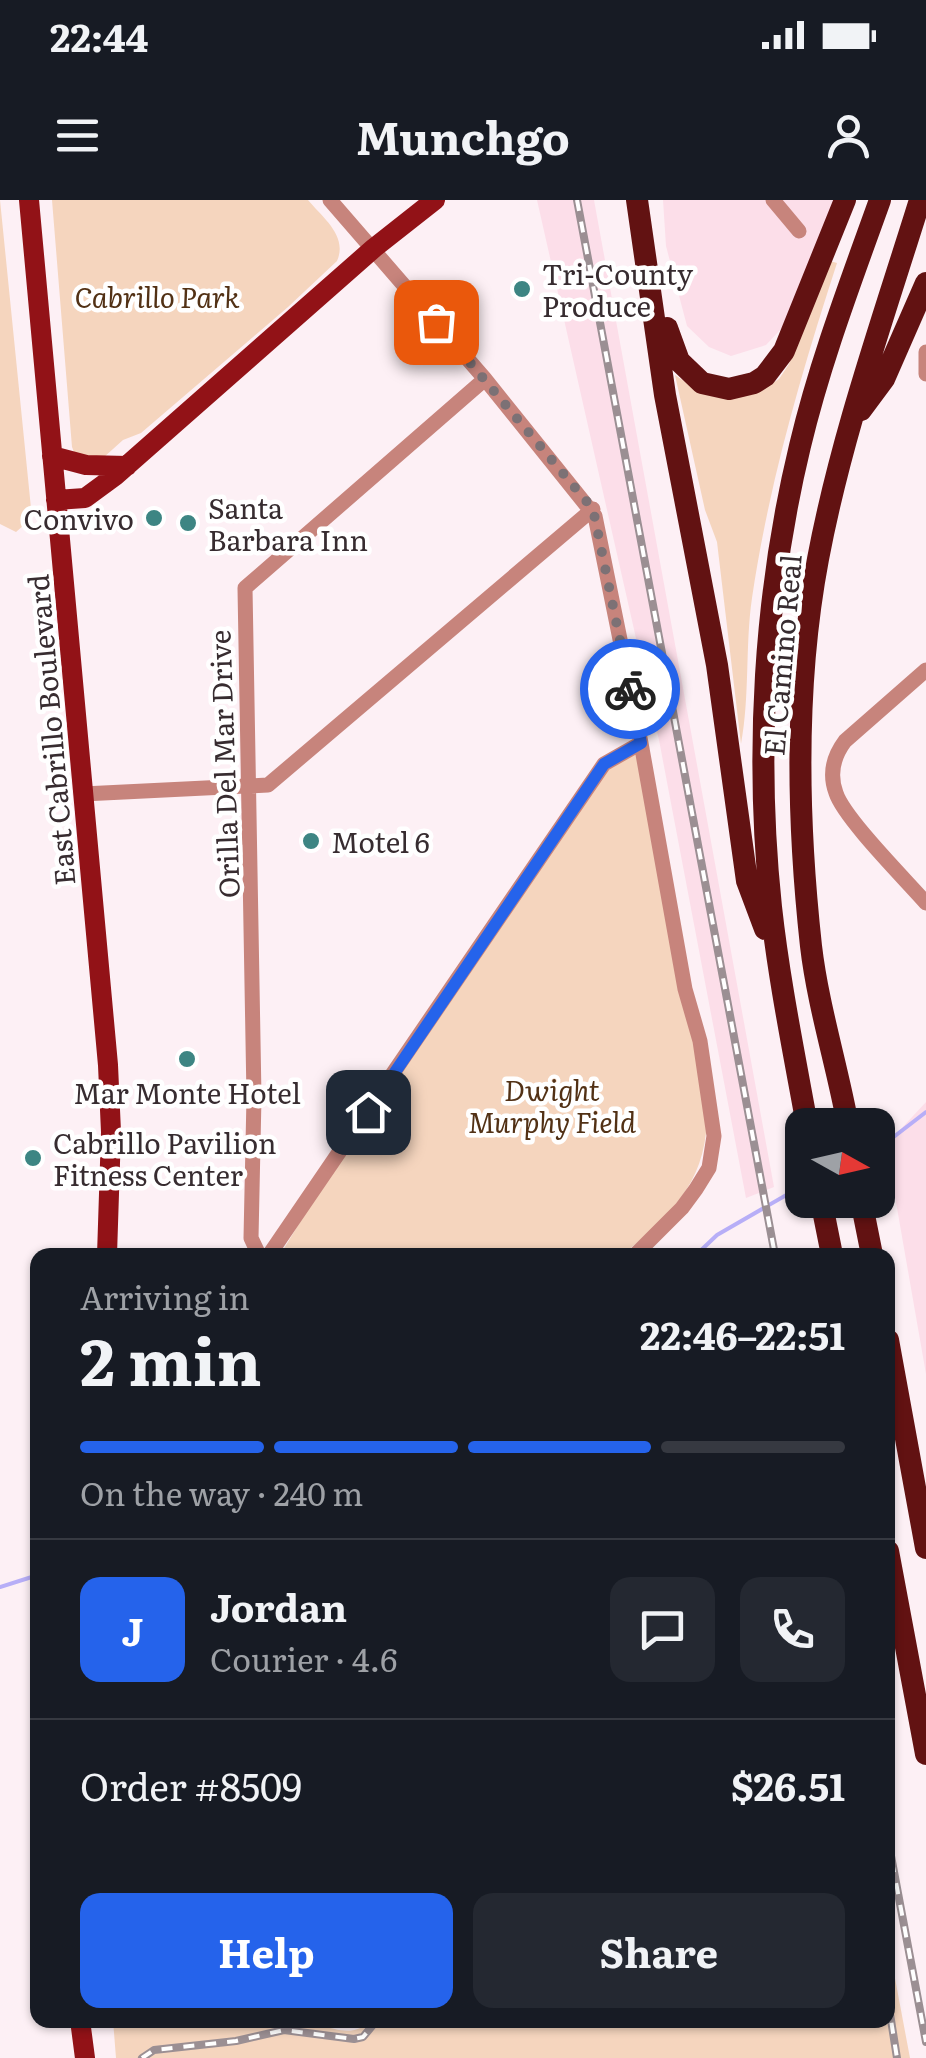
<!DOCTYPE html>
<meta charset="utf-8">
<style>
body{margin:0;font-family:Literata,serif;background:#242831;color:#f1f3f6;height:100vh;display:flex;flex-direction:column;font-size:38px;white-space:nowrap}
*{box-sizing:border-box;margin:0}
p{font-size:32px;color:#9ea1a6}
.icon{flex:none;width:55px;height:55px;fill:none;stroke:currentColor;stroke-width:2;stroke-linecap:round;stroke-linejoin:round}
.map{position:relative;flex:1;overflow:hidden}
.side{position:absolute;left:30px;top:1048px;width:865px;height:780px;display:flex;flex-direction:column;background:#171b24;border-radius:20px;box-shadow:0 2px 8px #0004}
.side>*{flex:none}
.needle{width:65px;rotate:98deg}
.tools{position:absolute;left:785px;top:908px;display:grid;gap:20px}
.tools a{display:grid;place-items:center;width:110px;height:110px;border-radius:20px;background:#171b24;box-shadow:0 2px 8px #0004;font-size:50px}
.pin{position:absolute;display:grid;place-items:center;width:85px;height:85px;color:#fff;margin:-42px;border-radius:20px;box-shadow:0 5px 15px #0006}
.courier{position:absolute;display:grid;place-items:center;width:100px;height:100px;margin:-50px;border:8px solid #2563eb;border-radius:50%;background:#fff;color:#222;box-shadow:0 2px 12px #0007}
.overview em{font-style:normal;font-weight:700}
.overview div{display:flex;flex-direction:column-reverse}
.overview{display:flex;align-items:center;justify-content:space-between;height:170px;padding:0 50px}
h1{font-size:65px;font-weight:700;line-height:75px}
.bar{display:grid;grid-template-columns:repeat(4,1fr);gap:15px 10px;align-content:center;height:120px;padding:0 50px}
.bar i{height:12px;border-radius:8px;background:#363941}
.bar .active{background:#2563eb}
.bar p{grid-column:span 4}
.line{display:flex;align-items:center;gap:25px;padding:0 50px;border-top:2px solid #363941}
.line div{flex:1}
.round{display:grid;place-items:center;flex:none;width:105px;height:105px;border-radius:20px;background:#242831}
.action{display:flex;gap:20px;margin-top:auto;padding:20px 50px}
.action a{flex:1;height:115px;border-radius:20px;background:#2563eb;color:#fff;font-size:40px;font-weight:700;line-height:115px;text-align:center}
.action a+a{background:#242831;color:#f1f3f6}
.status{display:flex;justify-content:space-between;align-items:center;height:70px;padding:0 50px;background:#171b24;direction:ltr}
.status svg{height:28px;fill:currentColor}
header{display:flex;justify-content:space-between;align-items:center;height:130px;padding:0 50px;background:#171b24;font-size:45px;font-weight:700}
.map>svg:first-child{display:block}
</style>
<div class="status"><b>22:44</b><svg viewBox="0 0 49 12"><path d="M0 12V9h3v3zM5 12V6h3v6zM10 12V3h3v9zM15 12V0h3v12zM26 1h20v11H26zM47 4h2v5h-2z"/></svg></div>
<header><svg class="icon" aria-label="menu" viewBox="0 0 24 24"><path d="M4 6h16M4 12h16M4 18h16"/></svg>Munchgo<svg class="icon" aria-label="person" viewBox="0 0 24 24"><circle cx="12" cy="8" r="4"/><path d="M4 21q1-7 8-7t8 7"/></svg></header>
<div class="map">
<svg width="926" height="1858" viewBox="0 0 926 1858">
<rect width="100%" height="100%" fill="#fdf0f5"/>
<path fill="#fcdee9" d="M537,0H594L774,987L746,998L659,540Z
M663,0H835L782,128L766,145L731,156L709,147L687,126L666,46Z
M926,902V1174L886,945Z"/>
<path fill="#f5d5be" d="M0,0L32,318L16,332L0,324Z
M52,0H308C323,18 348,36 337,61L288,107L141,233L123,240L103,258L93,262L74,252L72,247Z
M830,61L837,63C801,174 769,283 752,398C745,446 750,496 741,544L717,342L705,310L675,175L699,191H760L779,179L789,164Z
M641,543L707,921C704,986 669,1015 623,1055H280L348,943L604,564Z
M888,1741L910,1858H116L113,1820C174,1820 262,1812 319,1825C339,1830 355,1837 370,1820H888Z"/>
<g fill="none" stroke-linecap="round" stroke-linejoin="round">
<path stroke="#b7aef7" stroke-width="4" d="M878,949L926,912
M696,1055L717,1035L802,986
M0,1387L38,1375"/>
<path stroke="#c7847c" stroke-width="15" d="M330,0L485,179L595,316L641,543L685,789L700,841L714,936L709,968L696,989L682,1008L635,1055
M773,0L799,31
M926,152V174
M926,470L845,541C833,557 829,574 836,593C844,618 906,680 926,703
M83,594L268,585L593,309
M259,1055L251,1038L254,897L245,388L485,179
M269,1055L604,564L641,543"/>
<path stroke="#921217" stroke-width="20" d="M29,0L108,865L111,932L107,1055
M52,256L86,265L127,266
M56,300L85,298L115,276L374,48L435,0
M80,1820L85,1858"/>
<path stroke="#621212" stroke-width="22" d="M637,0L665,195L717,465L747,681L765,729
M667,128L679,161L702,183L729,189L754,183L765,176L784,151L845,0
M861,210L884,179L926,83
M807,925C794,853 779,780 771,707C755,555 764,395 800,246C820,162 851,81 880,0
M848,925C837,865 818,806 811,746C797,618 794,486 818,359C841,237 883,119 920,0
M821,1000L832,1055
M861,1000L872,1055
M888,1140L926,1348
M888,1351L926,1554"/>
<g stroke="#9b8f93" stroke-width="8">
<path id="rail" d="M577,0L775,1055
M888,1640L926,1842
M888,1801L897,1858
M142,1858L154,1850L236,1841L284,1830L354,1839L363,1837L377,1820"/>
</g>
<use href="#rail" stroke="#fff" stroke-width="4" stroke-dasharray="11" stroke-linecap="butt"/>
</g>
<g fill="none" stroke-linecap="round" stroke-linejoin="round">
<path stroke="#7c7175" stroke-width="10" stroke-dasharray="0 18" d="M436,122L593,309L630,489"/>
<path stroke="#2563eb" stroke-width="12" d="M368,912L604,564L641,543L630,489"/>
</g>
<g fill="#3d8583" stroke="#fff" stroke-width="4">
<circle cx="522" cy="89" r="10"/>
<circle cx="154" cy="318" r="10"/>
<circle cx="188" cy="323" r="10"/>
<circle cx="311" cy="641" r="10"/>
<circle cx="187" cy="859" r="10"/>
<circle cx="33" cy="958" r="10"/>
</g>
<g text-anchor="middle" dominant-baseline="central" stroke-width="9" stroke-linejoin="round" paint-order="stroke">
<g font-size="28" fill="#372c30" stroke="#fff" text-anchor="start">
<text x="542" y="73">Tri-County<tspan x="542" dy="32">Produce</tspan></text>
<text x="208" y="307">Santa<tspan x="208" dy="32">Barbara Inn</tspan></text>
<text x="134" y="318" text-anchor="end">Convivo</text>
<text x="331" y="641">Motel 6</text>
<text x="187" y="892" text-anchor="middle">Mar Monte Hotel</text>
<text x="53" y="942">Cabrillo Pavilion<tspan x="53" dy="32">Fitness Center</tspan></text>
</g>
<g font-size="28" font-style="italic" fill="#523115" stroke="#fff">
<text x="157" y="96">Cabrillo Park</text>
<text x="552" y="889">Dwight<tspan x="552" dy="32">Murphy Field</tspan></text>
</g>
<g font-size="28" fill="#372c30" stroke="#fff">
<text transform="translate(781 455) rotate(-85)">El Camino Real</text>
<text transform="translate(50 530) rotate(-95)">East Cabrillo Boulevard</text>
<text transform="translate(223 564) rotate(-92)">Orilla Del Mar Drive</text>
</g>
</g>
</svg>
<div class="tools">
<a><svg class="needle" viewBox="-14 -14 28 28"><path d="M0-13l5 13h-10z" fill="#e53935"/><path d="M0 13l5-13h-10z" fill="#9ea1a6"/></svg></a>
</div>
<div class="pin" style="left:436px;top:122px;background:#ea580c"><svg class="icon" aria-label="bag" viewBox="0 0 24 24"><path d="M5 8h14l-1 12H6zM9 8a3 3 0 0 1 6 0"/></svg></div>
<div class="pin" style="left:368px;top:912px;background:#1f2937"><svg class="icon" aria-label="home" viewBox="0 0 24 24"><path d="M3 11l9-7 9 7M6 9v11h12V9"/></svg></div>
<div class="courier" style="left:630px;top:489px"><svg class="icon" aria-label="bike" viewBox="0 0 24 24"><circle cx="6" cy="16" r="4"/><circle cx="18" cy="16" r="4"/><path d="M6 16l4-8h5l3 8M10 8l3 8H6M13 5h3"/></svg></div>
<section class="side">
<div class="overview"><div><h1>2 min</h1><p>Arriving in</p></div><em>22:46–22:51</em></div>
<div class="bar"><i class="active"></i><i class="active"></i><i class="active"></i><i></i><p>On the way · 240 m</p></div>
<div class="line" style="height:180px"><b class="round" style="background:#2563eb;color:#fff">J</b><div><b>Jordan</b><p>Courier · 4.6</p></div><a class="round"><svg class="icon" aria-label="chat" viewBox="0 0 24 24"><path d="M4 5h16v11H9l-5 4z"/></svg></a><a class="round"><svg class="icon" aria-label="phone" viewBox="0 0 24 24"><path d="M5 4h4l2 5-3 2q2 4 5 5l2-3 5 2v4C11 20 4 13 5 4z"/></svg></a></div>
<div class="line" style="height:130px"><div>Order #8509</div><b>$26.51</b></div>
<div class="action"><a>Help</a><a>Share</a></div>
</section>
</div>
